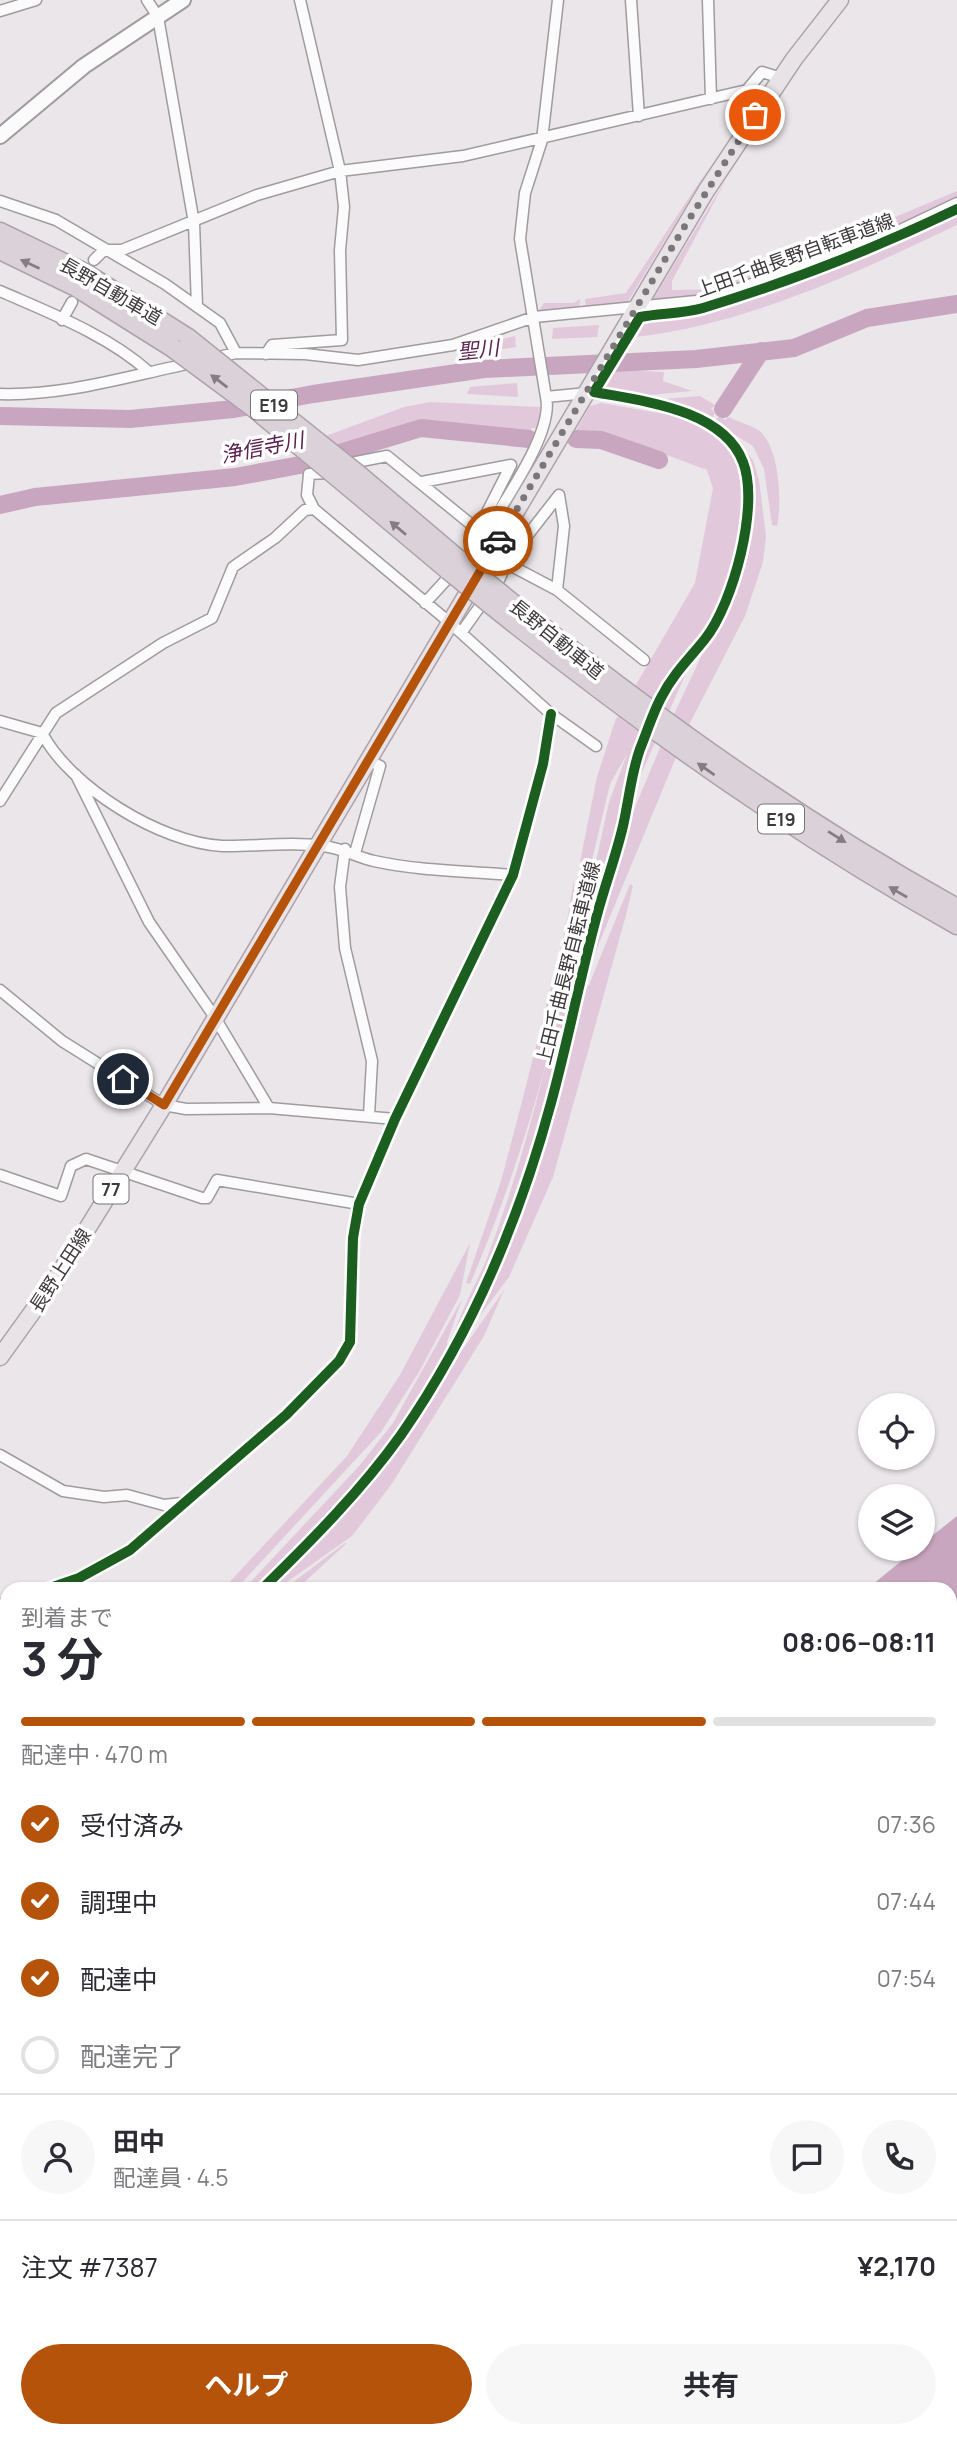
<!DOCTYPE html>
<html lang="ja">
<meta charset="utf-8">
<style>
body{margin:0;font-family:Manrope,"Noto Sans JP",sans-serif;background:#f7f7f7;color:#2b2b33;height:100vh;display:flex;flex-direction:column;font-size:26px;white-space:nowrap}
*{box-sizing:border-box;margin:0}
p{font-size:23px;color:#7c7c81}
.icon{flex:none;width:38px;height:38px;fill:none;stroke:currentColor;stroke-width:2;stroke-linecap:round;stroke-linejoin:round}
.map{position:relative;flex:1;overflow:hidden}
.sheet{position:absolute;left:0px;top:1582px;width:957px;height:856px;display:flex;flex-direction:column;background:#fff;border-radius:21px 21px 0 0;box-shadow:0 2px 5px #0004}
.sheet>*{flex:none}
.buttons{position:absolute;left:858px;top:1393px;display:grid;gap:14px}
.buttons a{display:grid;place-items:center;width:77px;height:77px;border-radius:50%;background:#fff;box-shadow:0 2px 5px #0004;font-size:35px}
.pin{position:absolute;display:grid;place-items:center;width:60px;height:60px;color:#fff;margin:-30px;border:4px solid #fff;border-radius:50%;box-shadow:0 2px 7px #0007}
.courier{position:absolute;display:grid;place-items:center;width:70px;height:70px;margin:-35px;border:5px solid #b45309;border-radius:50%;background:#fff;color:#222;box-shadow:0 2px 9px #0007}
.headline em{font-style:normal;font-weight:700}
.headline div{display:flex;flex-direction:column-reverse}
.headline{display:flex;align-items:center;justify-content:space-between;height:119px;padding:0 21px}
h1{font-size:46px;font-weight:700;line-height:52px}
.bar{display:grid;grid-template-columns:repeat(4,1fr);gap:10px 7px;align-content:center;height:84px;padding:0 21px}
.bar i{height:9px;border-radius:5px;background:#e1e1e2}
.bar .on{background:#b45309}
.bar p{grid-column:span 4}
.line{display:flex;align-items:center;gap:18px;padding:0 21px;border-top:2px solid #e1e1e2}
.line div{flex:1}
.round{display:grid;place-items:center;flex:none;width:74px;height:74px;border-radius:37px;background:#f7f7f7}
ol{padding:0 21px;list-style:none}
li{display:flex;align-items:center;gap:21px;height:77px}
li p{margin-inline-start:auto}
li .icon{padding:7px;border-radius:50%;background:#b45309;color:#fff;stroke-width:4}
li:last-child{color:#7c7c81}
li i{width:38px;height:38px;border:4px solid #e1e1e2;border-radius:50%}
.button{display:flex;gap:14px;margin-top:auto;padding:14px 21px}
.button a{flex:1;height:80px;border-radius:42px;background:#b45309;color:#fff;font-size:28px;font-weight:700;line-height:80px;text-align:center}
.button a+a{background:#f7f7f7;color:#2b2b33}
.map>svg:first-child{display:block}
</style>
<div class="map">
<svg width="957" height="2437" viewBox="0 0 957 2437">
<rect width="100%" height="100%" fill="#ebe6ea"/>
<path fill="#e1c9db" d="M710,166L627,303L586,310L585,299L626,293Z
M727,178L672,281V290L725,289L659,303L653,299Z
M957,191V199L822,256L737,284L704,282L802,256Z
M957,212V225C856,273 748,324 635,337L643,321L726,305L865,253Z
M580,299L579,311L538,312L544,303H574Z
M599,325L597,337L552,339L553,328Z
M515,336L516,347L465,355V349Z
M615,370L664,372L663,381L692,391L640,396L601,388Z
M517,383L518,397L467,394L470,387Z
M700,396L715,405L711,409L715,412L711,421L698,412L651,400Z
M430,402L540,407V428H531L532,435L412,423L338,449L323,437L404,407Z
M601,403L693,419L735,454L746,510L722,600L708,630L688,647L643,723L619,806V831L579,975L591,884L609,802L627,754L610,784L580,911V862L597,777L615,721L695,583L713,488L707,470L613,435L575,432L590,406Z
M720,415L725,420L728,417C737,421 752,426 758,430C780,445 782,503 777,526L772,525L764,469L753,446L714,422Z
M741,446L753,460L759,480L766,536L763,562L745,616L691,721L585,977L614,865L630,819L675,712L736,582L748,536L752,487Z
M692,660L637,783L636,779C649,732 663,700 692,660Z
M574,880C574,892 577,911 576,922C557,1042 518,1172 470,1284L466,1283L501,1181L517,1121L565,932Z
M630,884L633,886L626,915L553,1177L509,1277L460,1342L500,1264L542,1146L580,994L589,985Z
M578,928L574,970L577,983L539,1135L522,1190L495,1260L454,1341C453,1324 480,1277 487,1258C528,1151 552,1039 578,928Z
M470,1243L460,1295L419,1372L381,1432L236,1589H223L347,1456L400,1375Z
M504,1290L484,1336L391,1485L352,1536L277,1589H265C344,1512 401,1448 455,1352L463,1349Z
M462,1299L447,1342L449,1351C397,1443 331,1514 257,1589H244L360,1465L393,1423Z
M345,1543H347L297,1589H284Z
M0,2126L7,2132V2250L0,2257Z"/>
<path fill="#c9a6bf" d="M957,1516V1685L950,1689V1589H867L916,1549H922V1544Z
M73,2431H257L253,2437H69Z"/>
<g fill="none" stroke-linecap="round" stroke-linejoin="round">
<path stroke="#c9a6bf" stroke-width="2.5" d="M950,2230L957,2223"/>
<path stroke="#c9a6bf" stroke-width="18" d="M723,409L761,351
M0,416L130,419L234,409L313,394L484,369L696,359L794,348L867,318L957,304
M576,439L601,440L659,460
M0,505L35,497L235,477L300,465L421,428L529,439"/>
<g stroke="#9f9b9e" stroke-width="13">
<path id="street" d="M147,0L158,17L194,223L197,306
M558,0L542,140L525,193L520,239L546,397L587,393
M631,0L639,116
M708,0L711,99
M0,11L36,0
M0,201L56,220L165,284L220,323L236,353
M94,260L104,250H122L257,195L340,171L463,156L747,90L762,72L781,78
M0,291C50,313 108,335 149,372
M62,320L72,302
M266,354L272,345L342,340L340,250L344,207L340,171L300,0
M214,358L236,353L305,354L358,360L453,345L534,317L696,301L738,289L898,231L957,203
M0,394C66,396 128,376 192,363
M346,464L387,456L478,530L469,555L425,603
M330,473L309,474L307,495L314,509L449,622L551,714L596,746
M422,482L511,465L478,530
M474,542L487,531C505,499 554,432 546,397
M506,563L559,495L564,526L557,590
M461,633L500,578L506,563L557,590L644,660
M0,721L42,733C70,787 161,843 222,846C255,847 290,841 323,846C342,848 356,857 374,861C419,871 467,871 513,875
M76,775L149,922L214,1016L269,1108
M0,801L56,713L163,643L212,618L233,567L275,538L305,510L314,509
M345,849L340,887L345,948L372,1061L369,1116
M355,853L380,766L367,760
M0,990L62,1041L164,1105L186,1109L269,1108L395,1119
M0,1175L61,1196L71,1166L86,1159L202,1198H207L217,1180L359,1204
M0,1455L63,1491L104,1497L127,1495L164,1505L182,1503
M47,1589L79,1578L130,1550L286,1415L339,1361L350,1342L353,1238L359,1204L395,1119L513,875L543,764L551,714
M0,1605L7,1602
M950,1977L957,1971
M950,2011L957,1996
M950,2033L957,2047
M950,2058L957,2054
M950,2102L957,2098
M950,2143L957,2155
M950,2175L957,2171
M512,2431L514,2437
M600,2431L604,2437
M676,2431L680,2437
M808,2431L814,2437
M344,2437L350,2431
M477,2437L482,2431
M531,2437L558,2431
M689,2437L702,2431
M773,2437L777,2431"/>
</g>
<g stroke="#9f9b9e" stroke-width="18">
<path id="secondary" d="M0,136L84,66L183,0"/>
</g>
<g stroke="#ada2ab" stroke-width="19">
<path id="primary" d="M0,1357L56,1279L164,1105L706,191L794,59L840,0"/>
</g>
<g stroke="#ada2ab" stroke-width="21">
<path id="highway" d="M0,232L85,273L188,338
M0,250L76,287L173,348
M359,475L457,558
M348,486L448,570
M500,593C645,710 794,818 957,908
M490,604C638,723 791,832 957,925
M950,2376L957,2369
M950,2415L957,2404
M888,2437L894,2431
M924,2437L935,2431"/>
</g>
<use href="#street" stroke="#fcfbfc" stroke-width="10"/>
<use href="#secondary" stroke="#fcfbfc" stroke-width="14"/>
<use href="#primary" stroke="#e8e3e7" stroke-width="16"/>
<use href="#highway" stroke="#dad2d8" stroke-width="18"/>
<g stroke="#ada2ab" stroke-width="21" stroke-linecap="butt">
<path id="highway-bridge" d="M188,338L359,475
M173,348L254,408L348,486
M457,558L500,593
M448,570L490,604"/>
</g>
<use href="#highway-bridge" stroke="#dad2d8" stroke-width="18"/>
<g stroke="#fff" stroke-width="15">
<path id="cycleway" d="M47,1589L79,1578L130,1550L286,1415L339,1361L350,1342L353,1238L359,1204L395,1119L513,875L543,764L551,714
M262,1589C311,1541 361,1491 401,1435C471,1334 519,1221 551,1103C568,1041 580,977 597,915C605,885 616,856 623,826C629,800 631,774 640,749C647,732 653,712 662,696C673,674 690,658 705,639C733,604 760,505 743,462C723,409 642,401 594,392L640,317C660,313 682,314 703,308C789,282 876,248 957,209"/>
</g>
<use href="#cycleway" stroke="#1b5e20" stroke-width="10"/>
</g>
<defs><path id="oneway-solid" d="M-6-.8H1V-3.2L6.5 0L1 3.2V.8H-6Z" transform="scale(1.75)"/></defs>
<g fill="#847e82">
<use href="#oneway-solid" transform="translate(30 264) rotate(-155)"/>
<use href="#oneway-solid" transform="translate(219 381) rotate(-143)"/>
<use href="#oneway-solid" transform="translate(398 528) rotate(-140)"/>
<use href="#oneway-solid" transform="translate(706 769) rotate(-145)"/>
<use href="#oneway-solid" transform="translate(837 837) rotate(32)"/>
<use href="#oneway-solid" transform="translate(898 892) rotate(-150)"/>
</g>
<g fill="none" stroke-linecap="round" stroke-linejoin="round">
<path stroke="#7a7679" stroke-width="7" stroke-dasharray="0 12.6" d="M498,541L683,229L755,115"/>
<path stroke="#b45309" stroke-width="9" d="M123,1079L164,1105L498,541"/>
</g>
<g text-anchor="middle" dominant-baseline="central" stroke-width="7" stroke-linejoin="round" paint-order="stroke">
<g fill="#fff" stroke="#777476" stroke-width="2">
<rect x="251" y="390.5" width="46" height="29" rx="5"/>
<rect x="758" y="804.5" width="46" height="29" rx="5"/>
<rect x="93.5" y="1174.5" width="35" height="29" rx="5"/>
</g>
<g font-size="18" font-weight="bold" fill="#3d393c">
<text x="274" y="405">E19</text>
<text x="781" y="819">E19</text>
<text x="111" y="1189">77</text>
</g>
<g font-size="19" fill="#3d393c" stroke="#fff">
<text transform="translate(795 255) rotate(-20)">上田千曲長野自転車道線</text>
<text transform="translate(111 291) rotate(30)">長野自動車道</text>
<text transform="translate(557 639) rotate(39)">長野自動車道</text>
<text transform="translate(568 963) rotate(-76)">上田千曲長野自転車道線</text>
<text transform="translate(60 1270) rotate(-57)">長野上田線</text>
</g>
<g font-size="21" font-style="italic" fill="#5c2250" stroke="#fff">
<text transform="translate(478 349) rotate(-6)">聖川</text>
<text transform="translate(262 447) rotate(-11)">浄信寺川</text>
</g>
</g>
</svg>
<div class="buttons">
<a><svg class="icon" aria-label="locate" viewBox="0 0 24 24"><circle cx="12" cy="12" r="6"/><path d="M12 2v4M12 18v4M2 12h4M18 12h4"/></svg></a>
<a><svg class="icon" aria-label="layers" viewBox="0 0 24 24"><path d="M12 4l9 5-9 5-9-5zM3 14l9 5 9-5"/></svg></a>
</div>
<div class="pin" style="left:755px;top:115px;background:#ea580c"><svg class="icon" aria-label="bag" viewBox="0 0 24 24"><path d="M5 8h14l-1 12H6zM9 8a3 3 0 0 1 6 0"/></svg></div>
<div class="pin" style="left:123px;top:1079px;background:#1f2937"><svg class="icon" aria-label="home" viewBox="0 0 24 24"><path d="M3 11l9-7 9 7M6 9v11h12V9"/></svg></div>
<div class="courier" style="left:498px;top:541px"><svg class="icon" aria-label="car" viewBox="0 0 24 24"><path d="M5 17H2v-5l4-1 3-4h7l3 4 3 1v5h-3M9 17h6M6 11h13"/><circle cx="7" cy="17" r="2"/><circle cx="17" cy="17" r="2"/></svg></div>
<section class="sheet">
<div class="headline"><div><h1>3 分</h1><p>到着まで</p></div><em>08:06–08:11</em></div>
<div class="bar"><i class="on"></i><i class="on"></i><i class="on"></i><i></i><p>配達中 · 470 m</p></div>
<ol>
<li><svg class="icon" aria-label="check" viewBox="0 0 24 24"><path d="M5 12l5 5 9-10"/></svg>受付済み<p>07:36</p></li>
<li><svg class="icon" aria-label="check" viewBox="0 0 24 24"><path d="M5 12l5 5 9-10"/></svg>調理中<p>07:44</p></li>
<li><svg class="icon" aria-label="check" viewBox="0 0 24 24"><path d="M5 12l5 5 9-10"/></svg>配達中<p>07:54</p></li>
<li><i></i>配達完了</li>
</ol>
<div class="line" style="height:126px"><a class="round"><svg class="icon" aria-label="person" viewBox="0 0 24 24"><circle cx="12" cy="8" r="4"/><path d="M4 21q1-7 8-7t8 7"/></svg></a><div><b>田中</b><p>配達員 · 4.5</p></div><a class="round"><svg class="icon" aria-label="chat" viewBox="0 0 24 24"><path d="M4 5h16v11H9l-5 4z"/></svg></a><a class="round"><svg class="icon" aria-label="phone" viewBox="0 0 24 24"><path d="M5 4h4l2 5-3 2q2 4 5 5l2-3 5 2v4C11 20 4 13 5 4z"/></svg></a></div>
<div class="line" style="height:91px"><div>注文 #7387</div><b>¥2,170</b></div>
<div class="button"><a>ヘルプ</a><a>共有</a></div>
</section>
</div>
